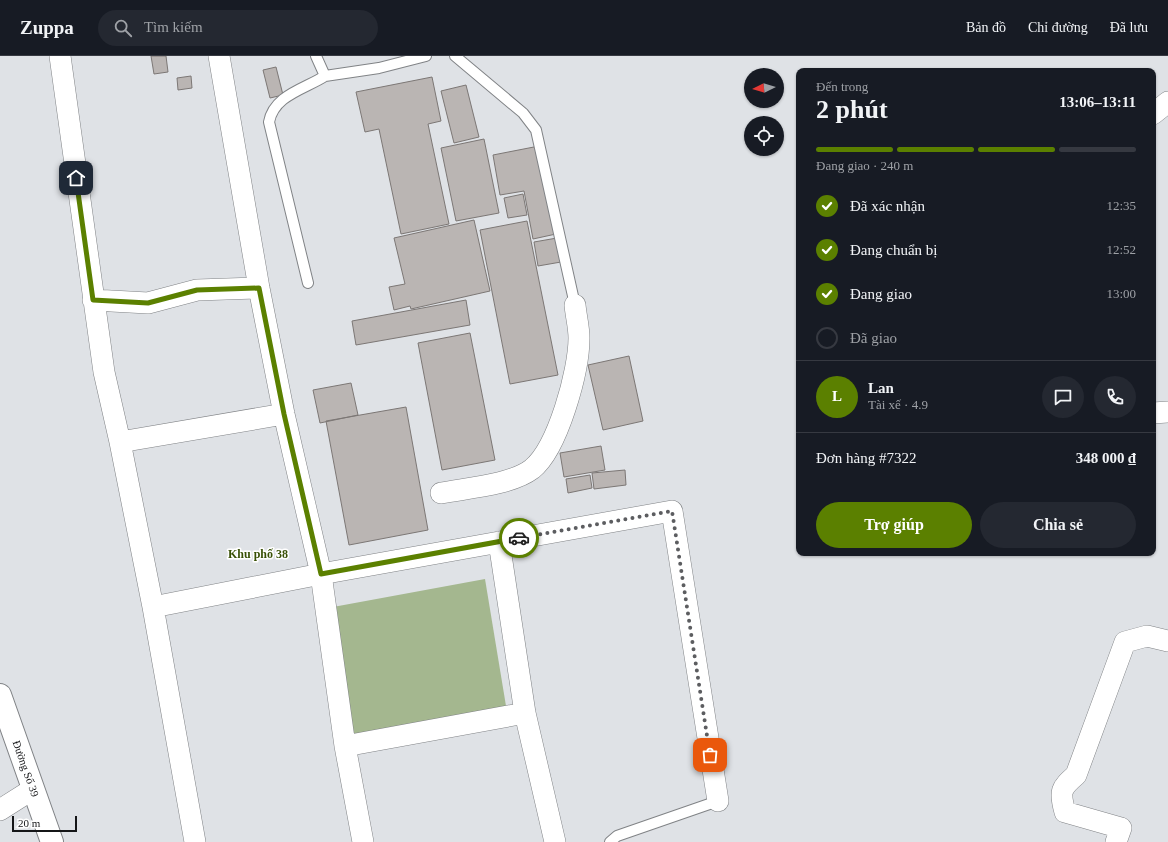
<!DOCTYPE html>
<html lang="vi">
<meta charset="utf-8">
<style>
body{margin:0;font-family:"Times New Roman",serif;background:#242831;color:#f1f3f6;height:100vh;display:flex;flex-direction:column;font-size:15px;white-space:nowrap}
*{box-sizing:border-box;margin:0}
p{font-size:13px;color:#9ea1a6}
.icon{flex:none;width:22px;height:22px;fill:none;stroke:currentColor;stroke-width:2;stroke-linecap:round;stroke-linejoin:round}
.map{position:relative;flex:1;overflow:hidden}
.sheet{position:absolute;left:796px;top:12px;width:360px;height:488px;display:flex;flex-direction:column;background:#171b24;border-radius:8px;box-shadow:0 1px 3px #0004}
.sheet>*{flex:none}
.needle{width:26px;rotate:265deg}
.fabs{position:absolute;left:744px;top:12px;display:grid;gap:8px}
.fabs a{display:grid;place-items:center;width:40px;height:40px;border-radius:50%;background:#171b24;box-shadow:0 1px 3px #0004;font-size:20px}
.scale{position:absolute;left:12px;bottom:10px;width:65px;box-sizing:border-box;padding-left:4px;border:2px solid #151618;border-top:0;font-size:11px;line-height:14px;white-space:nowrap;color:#151618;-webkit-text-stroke:3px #fff;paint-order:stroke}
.pin{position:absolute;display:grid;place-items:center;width:34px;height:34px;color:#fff;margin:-17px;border-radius:8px;box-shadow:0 2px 6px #0006}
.courier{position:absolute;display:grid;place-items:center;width:40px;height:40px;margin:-20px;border:3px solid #5b8000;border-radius:50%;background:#fff;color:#222;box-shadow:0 1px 5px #0007}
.summary em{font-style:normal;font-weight:800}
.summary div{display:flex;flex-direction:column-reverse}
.summary{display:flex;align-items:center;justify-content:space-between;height:68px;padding:0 20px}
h1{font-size:26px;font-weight:800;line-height:30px}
.bar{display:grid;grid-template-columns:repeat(4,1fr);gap:6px 4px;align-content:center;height:48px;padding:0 20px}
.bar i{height:5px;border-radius:3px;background:#363941}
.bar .active{background:#5b8000}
.bar p{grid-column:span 4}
.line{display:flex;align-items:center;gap:10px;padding:0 20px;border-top:1px solid #363941}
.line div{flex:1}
.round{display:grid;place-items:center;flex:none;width:42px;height:42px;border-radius:21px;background:#242831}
ol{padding:0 20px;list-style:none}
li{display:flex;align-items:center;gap:12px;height:44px}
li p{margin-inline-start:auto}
li .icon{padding:4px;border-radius:50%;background:#5b8000;color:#fff;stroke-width:4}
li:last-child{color:#9ea1a6}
li i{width:22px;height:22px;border:2px solid #363941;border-radius:50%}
.button{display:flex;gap:8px;margin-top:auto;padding:8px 20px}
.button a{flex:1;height:46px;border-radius:24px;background:#5b8000;color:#fff;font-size:16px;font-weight:800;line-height:46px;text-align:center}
.button a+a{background:#242831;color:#f1f3f6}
header{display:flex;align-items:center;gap:24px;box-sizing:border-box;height:56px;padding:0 20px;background:#171b24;border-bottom:1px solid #363941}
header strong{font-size:19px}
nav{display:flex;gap:22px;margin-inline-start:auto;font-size:14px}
.search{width:280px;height:36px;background:#242831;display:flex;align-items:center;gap:10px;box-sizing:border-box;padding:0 14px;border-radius:22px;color:#9ea1a6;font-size:15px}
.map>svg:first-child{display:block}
</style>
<header>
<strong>Zuppa</strong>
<div class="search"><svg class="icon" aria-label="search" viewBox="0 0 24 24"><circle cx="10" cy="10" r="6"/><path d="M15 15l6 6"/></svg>Tìm kiếm</div>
<nav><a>Bản đồ</a><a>Chỉ đường</a><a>Đã lưu</a></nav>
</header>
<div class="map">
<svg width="1168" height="786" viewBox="0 0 1168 786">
<rect width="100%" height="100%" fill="#dfe2e6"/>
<path fill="#a4b78f" d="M485,523L506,650L353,680L333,551Z"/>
<path fill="#bab5b3" stroke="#7c7775" d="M151,0H166L168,16L154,18Z
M276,11L283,39L270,42L263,14Z
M191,20L192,32L178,34L177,22Z
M432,21L441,65L428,68L449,168L401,178L379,73L365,76L356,36Z
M466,29L479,81L454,87L441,35Z
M484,83L499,157L456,165L441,92Z
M539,90L556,178L533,183L524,135L500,139L493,99Z
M523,138L527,159L508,162L504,142Z
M474,164L490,235L411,253L410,250L394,254L389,231L405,228L394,182Z
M527,165L558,319L510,328L480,174Z
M557,182L561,206L538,210L534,186Z
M466,244L470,269L356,289L352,265Z
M470,277L495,404L442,414L418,287Z
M629,300L643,365L603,374L588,309Z
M351,327L358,359L320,367L313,334Z
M406,351L428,474L349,489L326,365Z
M601,390L605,414L564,421L560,397Z
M625,414L626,429L594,433L592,417Z
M590,419L592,432L568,437L566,423Z"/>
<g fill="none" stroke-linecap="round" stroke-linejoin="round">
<g stroke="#808386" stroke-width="12">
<path id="lane" d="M316,0L325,20L379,12L426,0
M455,0L523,57L536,74L575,249
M308,227L269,66C274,39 305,33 325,20
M610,786L617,780L718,745"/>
</g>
<g stroke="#808386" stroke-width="22">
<path id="street" d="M60,0L104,316L120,386L153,551L195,786
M219,0L259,232L284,358L321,518L345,690L363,786
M1153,58L1168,46
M93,244L148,247L197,234L259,232
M1153,357L1168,356
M120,386L284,358
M441,437C467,432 511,429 532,413C558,392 579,315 579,282C579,271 576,260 575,249
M499,486L525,657L555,786
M153,551L321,518L672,455L718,745
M345,690L525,657
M0,754L33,733
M1116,786L1121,772L1065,756C1059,735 1061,732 1076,719L1125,586L1147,580L1168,585"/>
</g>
<g stroke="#808386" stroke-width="24">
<g id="secondary">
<path id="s1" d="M0,639L52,786"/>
</g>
</g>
<use href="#lane" stroke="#fff" stroke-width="10"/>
<use href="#street" stroke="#fff" stroke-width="21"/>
<use href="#secondary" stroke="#fff" stroke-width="22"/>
</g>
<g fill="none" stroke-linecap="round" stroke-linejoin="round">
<path stroke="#5c5d60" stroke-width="4" stroke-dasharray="0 7.2" d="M519,482L672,455L710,699"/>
<path stroke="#5b8000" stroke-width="5" d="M76,122L93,244L148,247L197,234L259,232L284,358L321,518L519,482"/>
</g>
<g text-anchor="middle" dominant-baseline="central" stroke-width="3" stroke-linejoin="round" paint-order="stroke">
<g font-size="11" fill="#151618" stroke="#fff">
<text stroke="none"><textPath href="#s1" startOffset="78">Đường Số 39</textPath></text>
</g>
<g font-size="12" font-weight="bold" fill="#385005" stroke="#fff">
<text x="258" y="498">Khu phố 38</text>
</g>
</g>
</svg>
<div class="fabs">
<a><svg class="needle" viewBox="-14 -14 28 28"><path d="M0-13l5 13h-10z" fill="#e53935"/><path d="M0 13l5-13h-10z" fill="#9ea1a6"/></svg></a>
<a><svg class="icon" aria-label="locate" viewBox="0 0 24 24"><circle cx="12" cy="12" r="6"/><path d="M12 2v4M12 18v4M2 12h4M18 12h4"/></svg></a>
</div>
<div class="scale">20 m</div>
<div class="pin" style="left:710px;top:699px;background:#ea580c"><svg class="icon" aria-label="bag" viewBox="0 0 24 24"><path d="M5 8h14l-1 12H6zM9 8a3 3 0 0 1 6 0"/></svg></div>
<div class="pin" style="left:76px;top:122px;background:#1f2937"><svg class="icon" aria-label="home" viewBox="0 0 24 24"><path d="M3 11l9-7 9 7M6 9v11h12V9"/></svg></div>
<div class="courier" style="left:519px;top:482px"><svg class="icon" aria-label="car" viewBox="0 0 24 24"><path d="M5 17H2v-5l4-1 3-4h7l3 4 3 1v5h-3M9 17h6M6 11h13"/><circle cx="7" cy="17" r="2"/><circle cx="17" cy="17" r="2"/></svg></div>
<section class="sheet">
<div class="summary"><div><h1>2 phút</h1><p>Đến trong</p></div><em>13:06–13:11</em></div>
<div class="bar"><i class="active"></i><i class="active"></i><i class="active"></i><i></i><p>Đang giao · 240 m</p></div>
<ol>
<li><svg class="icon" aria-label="check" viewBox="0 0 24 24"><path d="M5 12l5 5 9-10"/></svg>Đã xác nhận<p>12:35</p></li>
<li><svg class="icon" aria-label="check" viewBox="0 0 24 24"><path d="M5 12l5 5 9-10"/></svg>Đang chuẩn bị<p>12:52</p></li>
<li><svg class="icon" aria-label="check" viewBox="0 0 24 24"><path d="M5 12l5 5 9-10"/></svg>Đang giao<p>13:00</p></li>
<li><i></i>Đã giao</li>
</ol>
<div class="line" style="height:72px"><b class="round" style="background:#5b8000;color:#fff">L</b><div><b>Lan</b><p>Tài xế · 4.9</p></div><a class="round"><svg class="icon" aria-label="chat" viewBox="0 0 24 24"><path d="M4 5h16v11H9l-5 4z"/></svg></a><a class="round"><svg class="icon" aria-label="phone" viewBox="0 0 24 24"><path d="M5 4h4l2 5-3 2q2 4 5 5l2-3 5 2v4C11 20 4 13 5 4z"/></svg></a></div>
<div class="line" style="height:52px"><div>Đơn hàng #7322</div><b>348 000 ₫</b></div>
<div class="button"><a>Trợ giúp</a><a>Chia sẻ</a></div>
</section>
</div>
